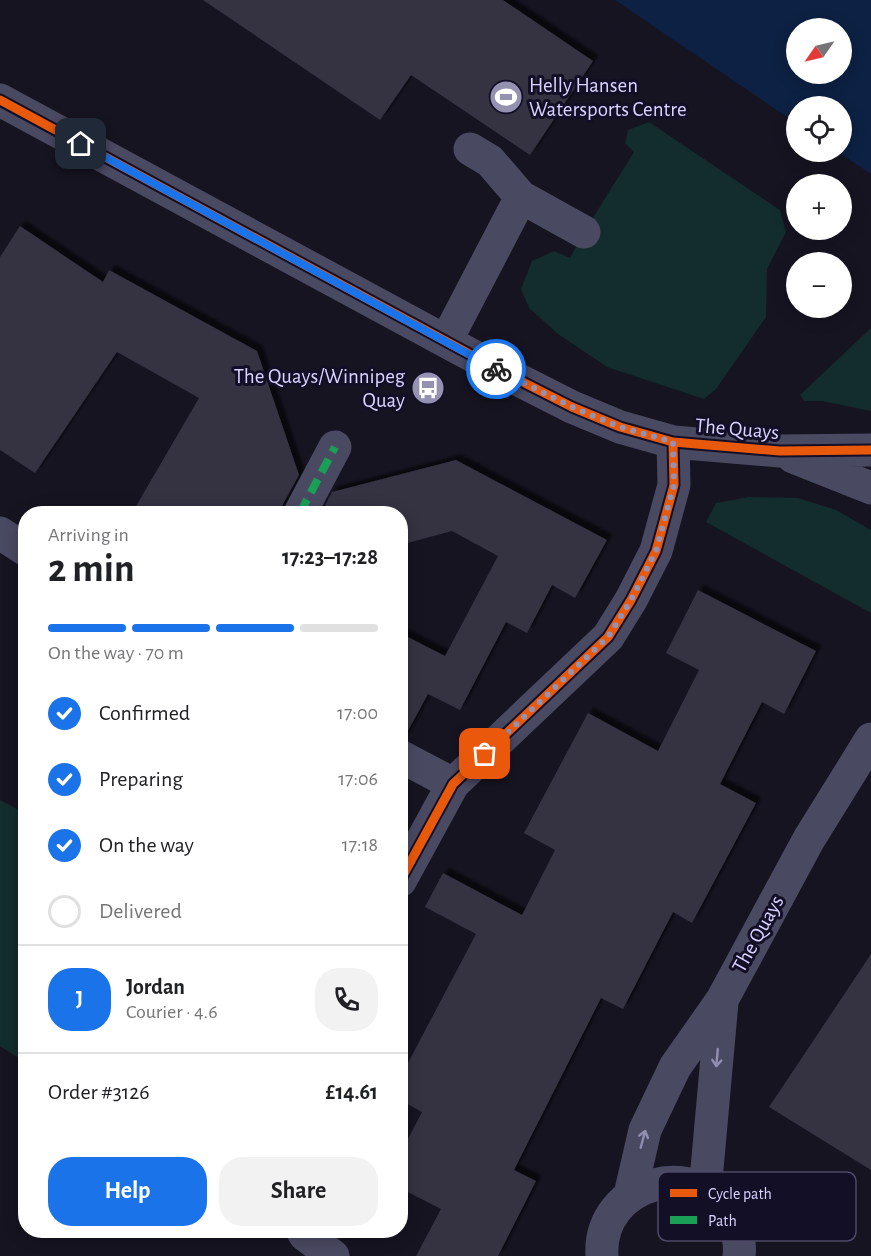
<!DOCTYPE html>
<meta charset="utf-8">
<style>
body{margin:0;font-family:"Alegreya Sans",sans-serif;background:#f2f2f2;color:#202124;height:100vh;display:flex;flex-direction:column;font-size:22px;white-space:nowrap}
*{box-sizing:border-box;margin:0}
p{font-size:20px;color:#757577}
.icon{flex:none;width:33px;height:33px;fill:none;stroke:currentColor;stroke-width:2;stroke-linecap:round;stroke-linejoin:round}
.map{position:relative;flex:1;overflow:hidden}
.side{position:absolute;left:18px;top:506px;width:390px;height:732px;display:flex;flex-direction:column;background:#fff;border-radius:24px;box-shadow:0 3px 15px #0003}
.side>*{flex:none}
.needle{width:39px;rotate:236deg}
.controls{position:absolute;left:786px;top:18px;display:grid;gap:12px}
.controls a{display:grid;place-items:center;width:66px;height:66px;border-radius:50%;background:#fff;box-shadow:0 3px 15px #0003;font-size:30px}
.pin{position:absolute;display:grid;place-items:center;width:51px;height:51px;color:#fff;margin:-26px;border-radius:12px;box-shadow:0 3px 9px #0006}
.courier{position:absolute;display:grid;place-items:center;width:60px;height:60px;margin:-30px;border:4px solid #1a73e8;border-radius:50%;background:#fff;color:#222;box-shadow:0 2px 8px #0007}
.summary em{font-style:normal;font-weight:700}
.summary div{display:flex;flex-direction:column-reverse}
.summary{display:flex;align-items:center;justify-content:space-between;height:102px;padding:0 30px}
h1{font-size:39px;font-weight:700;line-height:45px}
.bar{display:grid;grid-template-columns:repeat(4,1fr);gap:9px 6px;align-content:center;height:72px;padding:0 30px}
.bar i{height:8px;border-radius:4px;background:#e0e0e0}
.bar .selected{background:#1a73e8}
.bar p{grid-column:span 4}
.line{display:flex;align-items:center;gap:15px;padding:0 30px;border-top:2px solid #e0e0e0}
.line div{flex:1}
.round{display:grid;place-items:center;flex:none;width:63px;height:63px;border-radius:24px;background:#f2f2f2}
ol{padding:0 30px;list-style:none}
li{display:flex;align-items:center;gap:18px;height:66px}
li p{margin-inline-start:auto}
li .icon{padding:6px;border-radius:50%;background:#1a73e8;color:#fff;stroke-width:4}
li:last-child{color:#757577}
li i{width:33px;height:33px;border:3px solid #e0e0e0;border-radius:50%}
.action{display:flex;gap:12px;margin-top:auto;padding:12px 30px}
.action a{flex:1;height:69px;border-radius:24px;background:#1a73e8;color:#fff;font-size:24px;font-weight:700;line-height:69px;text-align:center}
.action a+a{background:#f2f2f2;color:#202124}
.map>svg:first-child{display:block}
</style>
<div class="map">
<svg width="871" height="1256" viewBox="0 0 871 1256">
<defs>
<filter id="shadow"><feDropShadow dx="5.5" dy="-5.5" stdDeviation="1.5" flood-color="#0009"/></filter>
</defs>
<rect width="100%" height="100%" fill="#161421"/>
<path fill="#132c2d" d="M649,122L780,210L786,232L767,269L766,317L716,389L704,399L607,367L558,334L529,308L521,289L532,261L554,251L570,258L584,232L634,152L625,143L628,130Z
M871,328V411L822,401H804L800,395Z
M749,497L798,498L836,510L871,530V613L706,522L716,503Z
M0,800L25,813V1062L0,1046Z"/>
<path fill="#0d2144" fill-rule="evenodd" d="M572,0H871V203ZM796,28H842V74H796ZM796,106H842V152H796Z"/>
<path fill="#161421" d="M572,0H615L796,123V152H838L871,174V203Z"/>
<path fill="#343243" filter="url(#shadow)" d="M203,0H503L593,61L530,155L411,75L380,120Z
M20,226L103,282L109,270L257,351L299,475L283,504L281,513H132L199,398L117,352L35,473L0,450V257Z
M456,460L607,540L575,598L552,585L527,633L506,622L460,710L428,694L404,738L400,737V633L445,656L498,556L452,531L400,545V513H321L332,492Z
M698,590L816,651L784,714L762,702L720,784L756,803L692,923L673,912L623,1009L601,998L514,1170L536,1181L498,1256H416L441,1209L400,1188V1154L422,1112L400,1100V1078L476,934L425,907L443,873L522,915L555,850L524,833L588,713L658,751L699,670L666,653Z
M871,954V1170L769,1107Z"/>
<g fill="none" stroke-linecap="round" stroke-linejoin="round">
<path stroke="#4a4962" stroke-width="33" d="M0,100L499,370L572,407L620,427L673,442L780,451L871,450
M521,197L584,232
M446,341L521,197L490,161L470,149
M793,457L871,488
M300,513L335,447
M0,533L26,550
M400,756L453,784
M400,881L453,784L608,637L631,600L656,551L674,485L673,442
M705,1191L722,1002
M630,1195L645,1130L675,1067L722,1000L809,839L871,739
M302,1230L305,1235L333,1256
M602,1256C597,1182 701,1153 732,1220C737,1231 741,1244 739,1256"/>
<path stroke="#1a9f57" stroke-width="8" stroke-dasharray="15 8" stroke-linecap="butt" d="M300,513L335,447"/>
<g stroke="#130f26" stroke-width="13">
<path id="cycleway" d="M0,100L499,370L572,407L620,427L673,442L780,451L871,450
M400,881L453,784L608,637L631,600L656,551L674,485L673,442"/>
</g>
<use href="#cycleway" stroke="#e8590c" stroke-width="9"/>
</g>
<defs><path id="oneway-shaft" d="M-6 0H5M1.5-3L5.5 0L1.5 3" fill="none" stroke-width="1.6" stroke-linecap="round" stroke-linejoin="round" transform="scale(1.5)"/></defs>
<g stroke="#928eb0">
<use href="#oneway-shaft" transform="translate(717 1058) rotate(95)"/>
<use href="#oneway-shaft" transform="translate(643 1139) rotate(-75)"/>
</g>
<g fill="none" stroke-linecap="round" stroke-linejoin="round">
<path stroke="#9591b1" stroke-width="6" stroke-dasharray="0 10.8" d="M485,754L608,637L631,600L656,551L674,485L673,442L620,427L572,407L496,369"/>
<path stroke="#1a73e8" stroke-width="8" d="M81,144L496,369"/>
</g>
<defs>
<g id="stadium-disc" transform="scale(1.725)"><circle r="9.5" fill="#9591b1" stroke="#130f26"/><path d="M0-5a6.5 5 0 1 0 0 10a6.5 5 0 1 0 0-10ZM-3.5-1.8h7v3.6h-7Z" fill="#fff"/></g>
<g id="bus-disc" transform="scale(1.725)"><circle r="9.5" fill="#9591b1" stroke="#130f26"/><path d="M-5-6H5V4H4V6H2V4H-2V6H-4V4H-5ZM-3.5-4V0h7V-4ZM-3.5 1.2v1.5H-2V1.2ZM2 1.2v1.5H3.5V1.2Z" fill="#fff"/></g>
</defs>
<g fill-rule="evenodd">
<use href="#stadium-disc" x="506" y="97"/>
<use href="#bus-disc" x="428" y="388"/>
</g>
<g text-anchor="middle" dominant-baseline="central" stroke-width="6" stroke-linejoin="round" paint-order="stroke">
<g font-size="21" fill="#d9d4ff" stroke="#130f26" text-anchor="start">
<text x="529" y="85">Helly Hansen<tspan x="529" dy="24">Watersports Centre</tspan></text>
<text x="405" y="376" text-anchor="end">The Quays/Winnipeg<tspan x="405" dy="24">Quay</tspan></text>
</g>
<g font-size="21" fill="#d9d4ff" stroke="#130f26">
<text transform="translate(737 429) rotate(5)">The Quays</text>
<text transform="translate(758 934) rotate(-61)">The Quays</text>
</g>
</g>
<rect x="658" y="1172" width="198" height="69" rx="9" fill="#130f26" stroke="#4e4a67" stroke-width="1.5"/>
<rect x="670" y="1189" width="27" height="8" fill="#e8590c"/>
<rect x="670" y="1216" width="27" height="8" fill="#1a9f57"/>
<g font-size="16" fill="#d9d4ff">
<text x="708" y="1199">Cycle path</text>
<text x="708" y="1226">Path</text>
</g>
</svg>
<div class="controls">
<a><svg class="needle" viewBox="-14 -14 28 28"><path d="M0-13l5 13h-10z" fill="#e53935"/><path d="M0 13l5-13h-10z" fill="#757577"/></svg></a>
<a><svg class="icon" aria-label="locate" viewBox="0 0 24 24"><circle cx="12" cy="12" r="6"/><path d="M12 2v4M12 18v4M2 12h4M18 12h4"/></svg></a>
<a>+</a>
<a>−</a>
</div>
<div class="pin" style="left:485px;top:754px;background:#ea580c"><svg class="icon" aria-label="bag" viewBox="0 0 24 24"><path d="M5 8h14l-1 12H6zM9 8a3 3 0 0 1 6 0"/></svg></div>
<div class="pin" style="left:81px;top:144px;background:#1f2937"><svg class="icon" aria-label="home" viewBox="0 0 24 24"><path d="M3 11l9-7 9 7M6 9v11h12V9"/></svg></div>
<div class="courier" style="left:496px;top:369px"><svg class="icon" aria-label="bike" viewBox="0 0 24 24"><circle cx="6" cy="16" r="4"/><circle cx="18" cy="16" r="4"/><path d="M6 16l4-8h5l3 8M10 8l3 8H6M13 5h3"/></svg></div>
<section class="side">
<div class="summary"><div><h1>2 min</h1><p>Arriving in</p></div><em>17:23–17:28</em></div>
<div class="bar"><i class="selected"></i><i class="selected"></i><i class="selected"></i><i></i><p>On the way · 70 m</p></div>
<ol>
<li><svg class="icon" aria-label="check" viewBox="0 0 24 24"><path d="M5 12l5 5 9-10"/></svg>Confirmed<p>17:00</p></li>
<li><svg class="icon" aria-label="check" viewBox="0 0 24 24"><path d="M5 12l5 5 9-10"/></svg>Preparing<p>17:06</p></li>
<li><svg class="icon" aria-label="check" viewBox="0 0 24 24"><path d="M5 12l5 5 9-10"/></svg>On the way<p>17:18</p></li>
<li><i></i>Delivered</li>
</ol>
<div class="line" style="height:108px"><b class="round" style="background:#1a73e8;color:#fff">J</b><div><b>Jordan</b><p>Courier · 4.6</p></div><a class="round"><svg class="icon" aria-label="phone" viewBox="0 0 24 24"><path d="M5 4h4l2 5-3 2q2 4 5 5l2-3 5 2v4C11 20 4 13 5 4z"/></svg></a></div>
<div class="line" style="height:78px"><div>Order #3126</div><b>£14.61</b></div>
<div class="action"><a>Help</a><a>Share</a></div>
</section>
</div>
